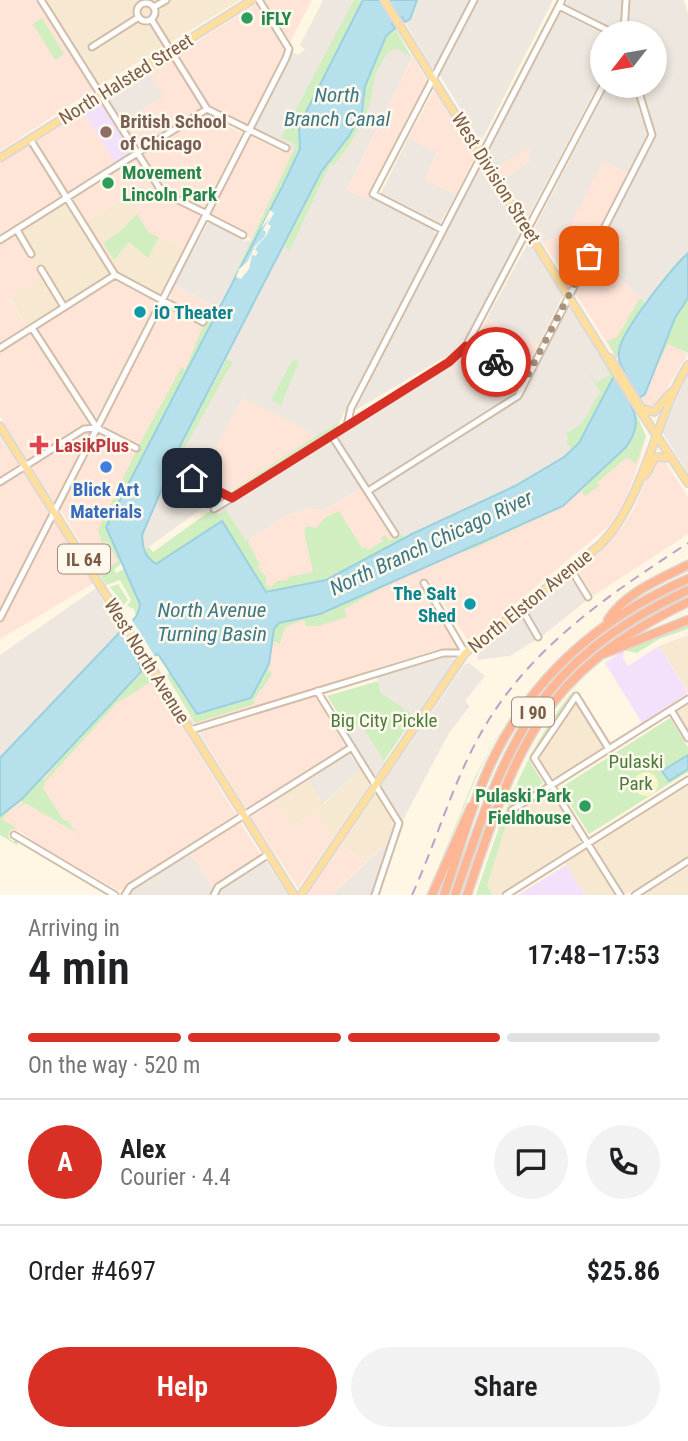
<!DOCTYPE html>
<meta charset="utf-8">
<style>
body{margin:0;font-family:"Roboto Condensed",sans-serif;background:#f2f2f2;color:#202124;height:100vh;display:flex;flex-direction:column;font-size:26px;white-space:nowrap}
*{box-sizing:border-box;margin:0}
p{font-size:23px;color:#757577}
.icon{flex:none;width:38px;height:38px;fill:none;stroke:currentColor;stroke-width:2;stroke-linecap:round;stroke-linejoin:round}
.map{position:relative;height:895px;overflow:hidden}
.sheet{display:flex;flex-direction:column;background:#fff;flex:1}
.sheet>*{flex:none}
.needle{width:46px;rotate:239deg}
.tools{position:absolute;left:590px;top:21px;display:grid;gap:14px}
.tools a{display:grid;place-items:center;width:77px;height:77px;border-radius:50%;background:#fff;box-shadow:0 4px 10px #0003;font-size:35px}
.pin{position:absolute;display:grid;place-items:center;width:60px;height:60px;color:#fff;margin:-30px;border-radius:14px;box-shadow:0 4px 10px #0006}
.courier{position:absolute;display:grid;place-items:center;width:70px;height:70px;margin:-35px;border:5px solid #d93025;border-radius:50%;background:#fff;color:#222;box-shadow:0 2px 9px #0007}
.head em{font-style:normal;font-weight:600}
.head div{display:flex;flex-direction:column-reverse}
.head{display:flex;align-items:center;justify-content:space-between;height:119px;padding:0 28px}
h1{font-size:46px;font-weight:600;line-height:52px}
.bar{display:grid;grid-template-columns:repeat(4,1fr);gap:10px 7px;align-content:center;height:84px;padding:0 28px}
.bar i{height:9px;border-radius:5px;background:#e0e0e0}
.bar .active{background:#d93025}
.bar p{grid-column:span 4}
.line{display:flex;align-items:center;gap:18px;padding:0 28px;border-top:2px solid #e0e0e0}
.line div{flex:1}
.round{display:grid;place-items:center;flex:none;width:74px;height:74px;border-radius:37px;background:#f2f2f2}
.cta{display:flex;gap:14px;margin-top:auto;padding:14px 28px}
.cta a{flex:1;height:80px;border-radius:42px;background:#d93025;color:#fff;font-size:28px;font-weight:600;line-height:80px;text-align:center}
.cta a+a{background:#f2f2f2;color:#202124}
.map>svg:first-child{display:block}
</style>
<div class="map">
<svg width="688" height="895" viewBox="0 0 688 895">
<rect width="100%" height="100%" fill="#fff6e4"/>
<path fill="#f7e8d2" d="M41,0H240L96,88Z
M128,195L150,233L184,249L159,296L118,275L85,222Z
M65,202L110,274L27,327L9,298L41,277L15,234Z
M688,635V692L659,646Z
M573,704H577L604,747L552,779L538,756Z
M688,704V735L675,712Z
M361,769L369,785L333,838L316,811L292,827L276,800L308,779L324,804Z
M688,785V857L625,895L594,844Z
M550,792L581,842L499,895H493L487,886L507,813L510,811L513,815Z
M375,795H378L396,825L393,838L366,862L341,846Z
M585,850L588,851L615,895H585L565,863Z
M688,867V895H643Z"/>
<path fill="#ffe5d8" d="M0,0H41L96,88L0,151Z
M264,0H312L290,42L288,38Z
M256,4L282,44L284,52L247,124L210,107L178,54Z
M170,57L203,110L138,150L121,123L163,96L148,71Z
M413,57L428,82L368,201L347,190Z
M434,90L475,156L456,195L426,179L437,153L408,138Z
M83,112L116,164L68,194L35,142Z
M204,114L242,133L203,209L162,189L141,154Z
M251,137L283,152L290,150L297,154L260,229L250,240L246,231L211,213Z
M29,145L62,197L0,236V164Z
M530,146L529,162L502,179L496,168Z
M136,159L158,193L201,215L184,249L149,233L128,195L85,222L71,200Z
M603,161L629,174L579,270L569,282L543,243L569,227Z
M15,234L42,278L9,299L92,429L54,502L0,416V243Z
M593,253L645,302L617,359L575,293Z
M114,280L157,302L95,421L37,329Z
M174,285L218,308L106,527L120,560L99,573L60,509L97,436L135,453L138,446L101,425L161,307H166L202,325L204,319L169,301Z
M487,318L539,344L524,372L475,347Z
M665,341L688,354L653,410L646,408L641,397Z
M243,397L309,431L314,439L232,491L201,474Z
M639,423L646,436L640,459L625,502L609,526L469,642L429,581L420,579V585L459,649L436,650L368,671L366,675L194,725L189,717L251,698L271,655L274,629L423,568Z
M0,436L94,583L0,639Z
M654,459L664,460L688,497V534L593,596L577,569L623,526L636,505Z
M362,488L398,541L266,592L238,546L286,516L308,507L324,510Z
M143,669L153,685L156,683L236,815L119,891L37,844L18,830L9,832L0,816L20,800Z
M314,695L346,747L251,808H246L200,734L201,730Z
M276,800L292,827L316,811L333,838L298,888L251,817Z
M240,822L261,855L219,882L214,890L190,853Z
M341,846L366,862L331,895H306Z"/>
<path fill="#eee7df" d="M323,0H363L309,106L297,154L290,150L288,143L278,144L254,129L292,52L298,55L305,49L300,45Z
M417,0H472L436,67H432L405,22L410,19Z
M477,0H553L481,142L439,74Z
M568,0H623L621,28L615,30L566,5Z
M629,0H684L688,14V253L645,302L593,253L653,136L639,86H654V33H627Z
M560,12L602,33V77L528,217L502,179L529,162L530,147L496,168L487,153Z
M395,28L412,58L347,190L368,200L371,196L434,230L436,235L340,421L314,439L309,431L243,398L201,474L232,491L229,493L194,475L191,481L218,497L143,551L142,535L147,520L182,442Z
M148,71L164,96L121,123L105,98Z
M608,86H634L648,133L647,138L629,174L603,161L569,228L543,243L535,227Z
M408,138L437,152L426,179L456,195L440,223L381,193Z
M482,167L522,232L472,330L446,360L445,357L354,411L478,169Z
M209,221L244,241L250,240L251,245L218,308L174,285Z
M529,241L563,295L539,344L487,318Z
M570,306L614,377L579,443L564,457L514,486L398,541L373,497L374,491L519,400L567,307Z
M463,354H474L519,377L513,394L371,486L367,485L339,442V434Z
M688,374V473L662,432Z
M329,442L334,443L362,488L324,510L308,508L286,516L238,546L216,512Z
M569,576L586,601L542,636L526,611Z
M96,588L120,632L0,758V655Z
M519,615L536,640L510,656L478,660L475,651Z
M443,655L455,660L416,717L381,693L377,676Z
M469,663L485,676L465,701L470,706L449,733L402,822L381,786L464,665Z
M359,722L385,762L375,776L345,731Z
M349,754L361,769L323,804L308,779Z
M393,838L374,892L370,895H331Z
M190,853L214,890L211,895H130L133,890Z
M265,860L288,895H217L222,887Z"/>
<path fill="#f3e1fb" d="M100,102L133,154L116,164L83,112Z
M659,646L688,693L642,723L605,663L624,650L623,658L628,666Z
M566,865L585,895H518Z"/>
<path fill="#d1eec1" d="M354,0L363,1L302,121L300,149L281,186L274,213L231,283L296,145L281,137Z
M42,18L64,54L55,60L33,24Z
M395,28L412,58L398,49L389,51L376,72L369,108L349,146L334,165L330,164L290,250L284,247L327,161L344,143L365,101V86L386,36Z
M137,214L149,233L159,237L148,258L129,242L114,260L103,243L122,230Z
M640,298L645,302L619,350L617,359L607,341L617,337Z
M688,298V353L668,344L652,375L675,318Z
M207,316L212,319L192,368L186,371L159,432L106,527L121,564L114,570L116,573L124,569L140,604L139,611L136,615L134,609L127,606L131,600L120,580L106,585L99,573L118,561L106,541L102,543L98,530L140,443L182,366L185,370Z
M599,355L614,377L579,443L572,450L566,441L569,438L566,434L582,423L600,392L586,368L596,383L610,375Z
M227,359L233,362L170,473L182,442Z
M293,359L299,362L281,405L271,400Z
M635,411L646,436L636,464L627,457L597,483L599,486L584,497L582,491L633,438L637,425Z
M340,421L336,430L233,494L229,493Z
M213,509L219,515L226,510L246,541L250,539L248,543L260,564L257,567L266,576V585L271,587L277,581L288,580L287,577L313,572L304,532L307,526L316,528L326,517L339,511L362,548L366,547L368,550L383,541L381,537L385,535L389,541L402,534L404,538L326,580L266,592L222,521L156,564C143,555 139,543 144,528V549L149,547L153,552Z
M524,522L525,524L478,547L448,556Z
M398,579L344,609L347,617L319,626H306L304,620L285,627L280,644L273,641L274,629L280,622L320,614Z
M118,584L128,600L124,605L110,587Z
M688,623V629L659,639L637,653L624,650Z
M267,669L272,672L271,676L254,699L255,704L195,723L166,675L171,671L189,701L251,698Z
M144,671L154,686L149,683L117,703L45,782L43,788L64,821L67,820L74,830L86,838L25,803L15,812L23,803L20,797L41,779L44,780L70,747Z
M378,681L381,693L415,716L384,761L360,723L348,729L327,696Z
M576,687L529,760L543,783L508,807L510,811L487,886L493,895H476C502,817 523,752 576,687Z
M670,718L688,747V772L589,834L560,788Z
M504,723L478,773L427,895L475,777Z
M12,804L14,806L2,819L17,828L10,830L8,836L12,841H19L17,845L0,835V816Z"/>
<path fill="#fff4be" d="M634 784a12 12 0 1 1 24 0a12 12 0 1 1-24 0Z"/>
<path fill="#b6e0eb" stroke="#9bd0de" stroke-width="2" d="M363,0H417L410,19L405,22L402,17L392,24L395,28L386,36L365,86L362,112L349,136L321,172L182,442L142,535C143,549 144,556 156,564L222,521L266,592L326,580L412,534L515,486L564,457L579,443L613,378L624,371C620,364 618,359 619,351C621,331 672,268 688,253V298L675,318L645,394L630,404C640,420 636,433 626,447L563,506L320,614L279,623L274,629L269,664L251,698L197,714L158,654L139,663L141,672L22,799L0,816V758L120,632C130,624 139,617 140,604L106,527L282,187L300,149L299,126Z
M688,755V769L669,781L662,771Z"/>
<path fill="#fff6e4" d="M270,210L274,213L268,224L271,226L266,236L257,246L255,250L258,252L256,256L252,255L249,269L241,279L236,277L239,269L248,261L255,246L265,236L266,232L263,230L270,217L260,230Z
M130,617L156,658L144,664L145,672L118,629Z"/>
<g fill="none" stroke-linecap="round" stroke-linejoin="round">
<g stroke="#d1bda8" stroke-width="9">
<path id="minor" d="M41,0L162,192L207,214
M137 12a9 9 0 1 1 18 0a9 9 0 1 1-18 0Z
M559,6L613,33
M154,7L166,0
M151,19L207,109L286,148
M624,33L626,0
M92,47L139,17
M30,139L115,275L203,322
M206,216L243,235
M17,230L31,254
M443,230L373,194L474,0
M0,240L207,109
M41,269L64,307
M32,328L97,428L136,448
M466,346L527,377
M0,348L115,275
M347,426L351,408L562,0
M332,436L395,534
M192,478L232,498
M0,482L84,429L97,428
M368,491L518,396L652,135L637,86
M214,509L449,362L466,346L603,86
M570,568L588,597
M521,608L538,637
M0,618L286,58L289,49L259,0
M317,691L399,823L375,895
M671,710L688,738
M191,730L443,653H465L424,583
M609,749L576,696L534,758L620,895
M512,810L688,699
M14,835L115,895
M125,895L130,887L352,747
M214,895L218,887L269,854
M506,895L688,780
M635,895L688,861"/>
</g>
<g stroke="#dfd8d3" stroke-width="10">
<path id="major" d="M384,0L635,403L688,483
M0,158L252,0
M610,358L645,414
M644,409L654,412L671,392
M0,426L294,895
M640,478L646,474L655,457L672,458
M301,895L465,653L600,545C644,502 654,420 688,365"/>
</g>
<g stroke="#dfd8d3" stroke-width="11">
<path id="highway" d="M608,620C625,593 660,579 688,565
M603,654L688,620
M432,895L471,807
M444,895C460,848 473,799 495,755C537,671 604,616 688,579
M455,895C507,743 534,663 688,590
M467,895C516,748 540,673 688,602"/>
</g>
<use href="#minor" stroke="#fff" stroke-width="5"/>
<use href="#major" stroke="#ffdf9b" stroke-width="6"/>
<use href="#highway" stroke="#ffb695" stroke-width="8"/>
<path stroke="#b9a1ca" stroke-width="2" stroke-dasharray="10 7" stroke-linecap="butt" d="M412,895C435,845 450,791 476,742C524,651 604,598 688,543"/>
</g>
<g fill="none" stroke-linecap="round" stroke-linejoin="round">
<path stroke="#a9927d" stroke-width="7" stroke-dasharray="0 12.6" d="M496,362L527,377L589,256"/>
<path stroke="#d93025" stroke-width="9" d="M192,478L232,498L449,362L466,346L496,362"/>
</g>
<g fill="#2e9e5b" stroke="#fff9ed" stroke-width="2.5">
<circle cx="247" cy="18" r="7"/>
<circle cx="108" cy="183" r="7"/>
<circle cx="585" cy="806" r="7"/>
</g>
<circle fill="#8d6e63" stroke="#fff9ed" stroke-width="2.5" cx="106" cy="132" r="7"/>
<g fill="#0f9aa8" stroke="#fff9ed" stroke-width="2.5">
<circle cx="140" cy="312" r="7"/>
<circle cx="470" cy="604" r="7"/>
</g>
<path fill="#e0444e" stroke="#fff9ed" stroke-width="2.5" d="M35.5 434.5h7v7h7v7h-7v7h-7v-7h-7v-7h7z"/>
<circle fill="#3f7fe0" stroke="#fff9ed" stroke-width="2.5" cx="106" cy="467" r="7"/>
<g text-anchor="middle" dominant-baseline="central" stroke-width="5" stroke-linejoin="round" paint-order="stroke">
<g fill="#fff9ed" stroke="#a28b78" stroke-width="2">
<rect x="58" y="544.5" width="52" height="29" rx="5"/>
<rect x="512" y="697.5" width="42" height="29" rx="5"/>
</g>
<g font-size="18" font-weight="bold" fill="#7a5c46">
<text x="84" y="559">IL 64</text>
<text x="533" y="712">I 90</text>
</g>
<g font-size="19" font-weight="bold" fill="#27864d" stroke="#fff9ed" text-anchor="start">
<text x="261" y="18">iFLY</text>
<text x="122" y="172">Movement<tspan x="122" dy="22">Lincoln Park</tspan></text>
<text x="571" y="795" text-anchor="end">Pulaski Park<tspan x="571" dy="22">Fieldhouse</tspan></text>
</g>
<g font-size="19" fill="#7a5c46" stroke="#fff9ed">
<text transform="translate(126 79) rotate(-32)">North Halsted Street</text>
<text transform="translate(496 178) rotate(58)">West Division Street</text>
<text transform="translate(530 601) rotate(-39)">North Elston Avenue</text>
<text transform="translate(147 661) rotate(58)">West North Avenue</text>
</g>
<g font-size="19" font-weight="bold" fill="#785e54" stroke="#fff9ed" text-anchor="start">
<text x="120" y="121">British School<tspan x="120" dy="22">of Chicago</tspan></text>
</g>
<g font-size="19" font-weight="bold" fill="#0d838f" stroke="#fff9ed" text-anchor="start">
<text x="154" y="312">iO Theater</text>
<text x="456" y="593" text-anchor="end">The Salt<tspan x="456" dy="22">Shed</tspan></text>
</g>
<g font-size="19" font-weight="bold" fill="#be3a42" stroke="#fff9ed" text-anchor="start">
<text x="55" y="445">LasikPlus</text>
</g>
<g font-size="19" font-weight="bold" fill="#366cbe" stroke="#fff9ed">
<text x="106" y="489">Blick Art<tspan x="106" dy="22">Materials</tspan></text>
</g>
<g font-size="19" fill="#4a7b3b" stroke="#fff9ed">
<text x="384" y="720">Big City Pickle</text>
<text x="636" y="761">Pulaski<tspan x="636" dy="22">Park</tspan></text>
</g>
<g font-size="21" font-style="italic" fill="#3b7889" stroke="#fff9ed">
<text x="337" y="95">North<tspan x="337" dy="24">Branch Canal</tspan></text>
<text transform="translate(431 543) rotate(-25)">North Branch Chicago River</text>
<text x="212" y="610">North Avenue<tspan x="212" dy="24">Turning Basin</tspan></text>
</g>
</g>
</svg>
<div class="tools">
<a><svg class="needle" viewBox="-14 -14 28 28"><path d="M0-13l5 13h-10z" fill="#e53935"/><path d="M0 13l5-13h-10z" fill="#757577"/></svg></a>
</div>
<div class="pin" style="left:589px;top:256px;background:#ea580c"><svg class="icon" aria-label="bag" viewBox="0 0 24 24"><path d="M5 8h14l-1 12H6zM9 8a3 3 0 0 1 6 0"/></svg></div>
<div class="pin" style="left:192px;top:478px;background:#1f2937"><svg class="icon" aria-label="home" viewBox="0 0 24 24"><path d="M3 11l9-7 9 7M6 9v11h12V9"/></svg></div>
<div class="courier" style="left:496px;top:362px"><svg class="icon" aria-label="bike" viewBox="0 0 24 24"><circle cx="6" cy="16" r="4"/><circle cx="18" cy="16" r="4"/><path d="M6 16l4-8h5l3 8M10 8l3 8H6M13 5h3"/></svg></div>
</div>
<section class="sheet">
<div class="head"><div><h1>4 min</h1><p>Arriving in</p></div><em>17:48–17:53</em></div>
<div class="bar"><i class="active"></i><i class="active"></i><i class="active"></i><i></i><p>On the way · 520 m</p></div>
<div class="line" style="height:126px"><b class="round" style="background:#d93025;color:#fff">A</b><div><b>Alex</b><p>Courier · 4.4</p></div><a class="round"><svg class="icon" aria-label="chat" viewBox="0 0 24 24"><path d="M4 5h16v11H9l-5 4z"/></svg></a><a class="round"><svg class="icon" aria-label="phone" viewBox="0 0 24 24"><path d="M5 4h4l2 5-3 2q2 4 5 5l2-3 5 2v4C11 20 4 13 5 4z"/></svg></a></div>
<div class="line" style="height:91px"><div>Order #4697</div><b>$25.86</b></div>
<div class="cta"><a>Help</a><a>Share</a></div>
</section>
